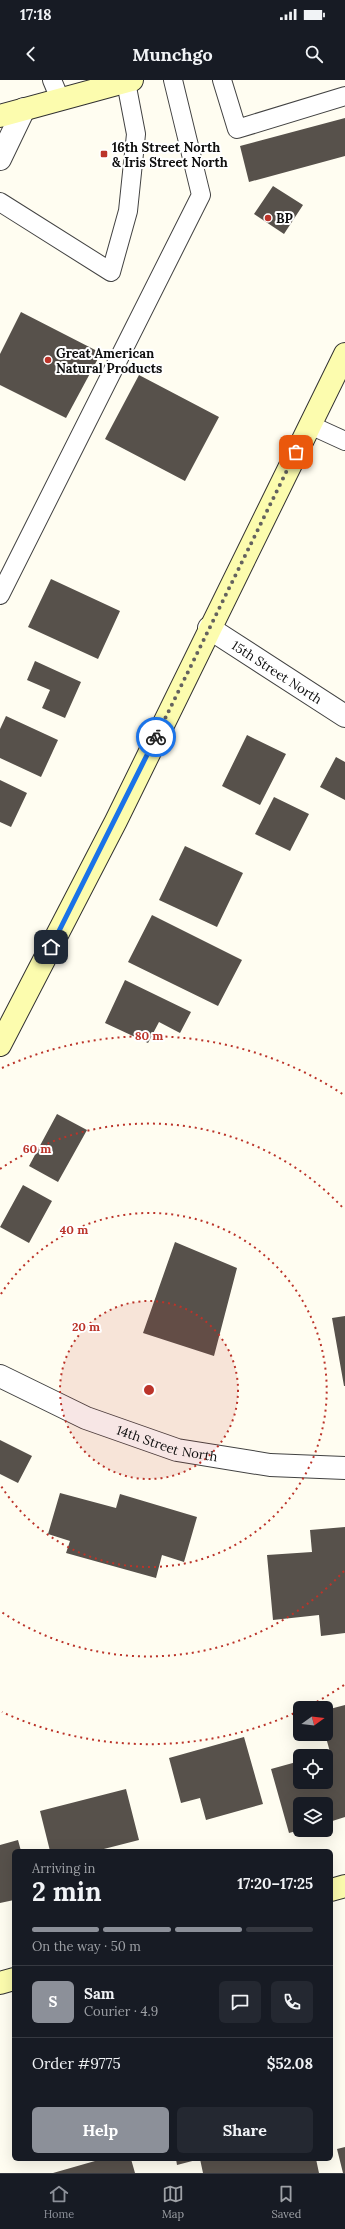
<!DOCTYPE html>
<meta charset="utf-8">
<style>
body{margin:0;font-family:Lora,serif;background:#242831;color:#f1f3f6;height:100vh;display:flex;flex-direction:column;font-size:15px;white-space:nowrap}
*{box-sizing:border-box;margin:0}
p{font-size:13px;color:#9ea1a6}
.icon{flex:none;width:22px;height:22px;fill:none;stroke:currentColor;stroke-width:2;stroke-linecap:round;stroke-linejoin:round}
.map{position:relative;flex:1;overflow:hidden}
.drawer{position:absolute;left:12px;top:1769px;width:321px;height:312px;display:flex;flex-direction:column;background:#171b24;border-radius:6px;box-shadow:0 4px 16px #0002}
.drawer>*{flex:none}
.needle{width:26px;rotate:75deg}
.fabs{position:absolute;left:293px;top:1621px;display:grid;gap:8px}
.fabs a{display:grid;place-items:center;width:40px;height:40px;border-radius:6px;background:#171b24;box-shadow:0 4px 16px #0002;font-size:20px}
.pin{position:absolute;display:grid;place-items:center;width:34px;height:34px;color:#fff;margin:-17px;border-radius:8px;box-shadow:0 2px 6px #0006}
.courier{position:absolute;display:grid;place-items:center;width:40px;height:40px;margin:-20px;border:3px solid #1a73e8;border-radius:50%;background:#fff;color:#222;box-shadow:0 1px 5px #0007}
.summary em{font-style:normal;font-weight:700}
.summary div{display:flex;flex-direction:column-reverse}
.summary{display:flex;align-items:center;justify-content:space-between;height:68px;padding:0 20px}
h1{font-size:26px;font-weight:700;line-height:30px}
.bar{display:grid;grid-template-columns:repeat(4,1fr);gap:6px 4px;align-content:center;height:48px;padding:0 20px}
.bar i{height:5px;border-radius:3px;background:#363941}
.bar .current{background:#8c9099}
.bar p{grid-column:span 4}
.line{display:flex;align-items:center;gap:10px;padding:0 20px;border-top:1px solid #363941}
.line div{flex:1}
.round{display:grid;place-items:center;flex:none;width:42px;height:42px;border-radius:6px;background:#242831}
.action{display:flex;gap:8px;margin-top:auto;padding:8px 20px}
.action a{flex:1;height:46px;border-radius:6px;background:#8c9099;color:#fff;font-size:16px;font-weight:700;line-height:46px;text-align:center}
.action a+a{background:#242831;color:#f1f3f6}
.status{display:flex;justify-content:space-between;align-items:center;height:28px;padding:0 20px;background:#171b24;direction:ltr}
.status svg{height:11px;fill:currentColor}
header{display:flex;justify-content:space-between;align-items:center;height:52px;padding:0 20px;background:#171b24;font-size:18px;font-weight:700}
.tabs{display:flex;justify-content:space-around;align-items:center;height:56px;border-top:1px solid #363941;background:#171b24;font-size:11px;color:#9ea1a6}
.tabs a{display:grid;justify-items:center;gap:2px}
.tabs .current{color:#8c9099}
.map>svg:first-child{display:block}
</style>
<div class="status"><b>17:18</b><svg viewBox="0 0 49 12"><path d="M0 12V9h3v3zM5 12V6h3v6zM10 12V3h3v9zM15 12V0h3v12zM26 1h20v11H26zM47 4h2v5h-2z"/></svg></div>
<header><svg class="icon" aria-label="back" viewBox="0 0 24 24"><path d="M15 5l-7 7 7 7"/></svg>Munchgo<svg class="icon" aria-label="search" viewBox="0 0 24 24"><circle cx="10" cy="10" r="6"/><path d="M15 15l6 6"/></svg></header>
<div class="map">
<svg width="345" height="2093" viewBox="0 0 345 2093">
<rect width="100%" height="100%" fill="#fffdf1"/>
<path fill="#57514b" d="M345,38V76L249,102L240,66Z
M273,106L303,125L284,154L254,134Z
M21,232L101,273L66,338L0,305V274Z
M139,295L219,337L185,401L105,359Z
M51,499L120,531L98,579L28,547Z
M35,581L81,602L65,638L42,628L50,610L27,600Z
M6,636L58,660L41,697L0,678V649Z
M247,655L286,674L260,725L222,706Z
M336,677L345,682V720L320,707Z
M0,700L27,713L11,747L0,742Z
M274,717L309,734L290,771L255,754Z
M185,766L243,793L217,847L159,820Z
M152,835L242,880L218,926L128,882Z
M125,900L191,932L180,953L159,942L148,963L105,943Z
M57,1034L87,1050L58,1102L29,1086Z
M23,1105L52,1121L29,1163L0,1147Z
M175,1162L237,1188L214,1276L143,1253Z
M345,1236V1306H344L332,1238Z
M0,1360L32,1376L18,1403L0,1394Z
M60,1413L116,1428L120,1414L197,1437L184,1482L162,1475L156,1498L66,1473L70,1461L48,1454Z
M345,1447V1553L321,1556L319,1535L273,1540L267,1475L312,1472L310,1450Z
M345,1625V1737L326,1743V1724H300V1750L289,1753L271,1689L300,1681V1702H326V1676H318L330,1672L325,1654L326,1630Z
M244,1657L263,1724L206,1740L200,1718L181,1723L169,1678Z
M126,1709L139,1760L96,1771H50L40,1731Z
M18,1760L21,1771H14V1820L0,1823V1765Z
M345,2067V2093H343L337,2069Z
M102,2079H131L135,2093H53Z
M176,2079H293V2081L316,2079L319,2093H203L200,2079L177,2085Z"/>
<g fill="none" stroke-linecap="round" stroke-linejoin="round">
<g stroke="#424242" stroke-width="20">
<path id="lane" d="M52,0L60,19
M222,0L237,49L345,16
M0,122L111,192L128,131L136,54L126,2
M310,345L345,361
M0,515L201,115L173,0"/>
</g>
<g stroke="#424242" stroke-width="24">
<g id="street">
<path d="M0,79L24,29"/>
<path id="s1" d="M209,548L345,636"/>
<path id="s2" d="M0,1296L86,1338L177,1370L270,1385L345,1388"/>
</g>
</g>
<g stroke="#313131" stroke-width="24">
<path id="secondary" d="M0,36L132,0
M0,965L116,741L345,274
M331,1810L345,1806
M0,1903L14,1899"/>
</g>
<use href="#lane" stroke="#fff" stroke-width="18"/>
<use href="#street" stroke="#fff" stroke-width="22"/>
<use href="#secondary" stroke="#fcfcae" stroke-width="22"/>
</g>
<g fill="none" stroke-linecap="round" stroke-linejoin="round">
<path stroke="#63625e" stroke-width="4" stroke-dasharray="0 7.2" d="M156,657L296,372"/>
<path stroke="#1a73e8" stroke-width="5" d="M51,867L156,657"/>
</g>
<circle cx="149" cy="1310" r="89" fill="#bb342a" fill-opacity=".12"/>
<g fill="none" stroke="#bb342a" stroke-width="2" stroke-dasharray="2 4">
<circle cx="149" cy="1310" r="89"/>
<path d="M1 1214A177 177 0 1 1 1 1406"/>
<path d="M344 1491A266 266 0 0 1 0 1531M0 1089A266 266 0 0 1 344 1129"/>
<path d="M344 1605A354 354 0 0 1 307 1627M299 1631A354 354 0 0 1 2 1632M2 988A354 354 0 0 1 344 1015"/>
</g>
<g fill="#bb342a" stroke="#fff" stroke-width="1.5">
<rect x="100" y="70" width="8" height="8" rx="2"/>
<circle cx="268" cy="138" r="4"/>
<circle cx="48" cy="280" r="4"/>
</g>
<g text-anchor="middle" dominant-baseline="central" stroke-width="4" stroke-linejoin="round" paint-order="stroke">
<g font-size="13" font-weight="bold" fill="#0f0f0f" stroke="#fff" text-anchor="start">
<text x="112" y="67">16th Street North<tspan x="112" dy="15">&amp; Iris Street North</tspan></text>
<text x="276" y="138">BP</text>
<text x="56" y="273">Great American<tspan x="56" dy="15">Natural Products</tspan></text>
</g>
<g font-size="13" fill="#0f0f0f" stroke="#fff">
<text stroke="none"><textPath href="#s1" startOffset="81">15th Street North</textPath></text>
<text stroke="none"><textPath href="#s2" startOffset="181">14th Street North</textPath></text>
</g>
</g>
<circle cx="149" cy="1310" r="6" fill="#bb342a" stroke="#fff" stroke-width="2"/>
<g font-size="12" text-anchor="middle" font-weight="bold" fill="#bb342a" stroke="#fff" stroke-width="4" stroke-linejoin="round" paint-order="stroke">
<text x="149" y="960">80 m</text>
<text x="37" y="1073">60 m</text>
<text x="74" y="1154">40 m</text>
<text x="86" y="1251">20 m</text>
</g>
</svg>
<div class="fabs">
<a><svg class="needle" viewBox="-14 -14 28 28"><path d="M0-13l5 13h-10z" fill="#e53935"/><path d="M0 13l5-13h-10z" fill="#9ea1a6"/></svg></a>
<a><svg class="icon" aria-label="locate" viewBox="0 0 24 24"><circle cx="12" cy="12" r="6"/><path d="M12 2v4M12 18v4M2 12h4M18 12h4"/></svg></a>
<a><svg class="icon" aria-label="layers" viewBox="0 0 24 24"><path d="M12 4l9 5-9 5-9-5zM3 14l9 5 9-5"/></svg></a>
</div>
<div class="pin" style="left:296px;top:372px;background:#ea580c"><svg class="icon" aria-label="bag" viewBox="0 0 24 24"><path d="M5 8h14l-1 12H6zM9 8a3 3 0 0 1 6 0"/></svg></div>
<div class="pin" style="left:51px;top:867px;background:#1f2937"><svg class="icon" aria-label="home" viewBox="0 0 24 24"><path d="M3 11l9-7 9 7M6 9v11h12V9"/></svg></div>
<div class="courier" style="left:156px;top:657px"><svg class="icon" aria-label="bike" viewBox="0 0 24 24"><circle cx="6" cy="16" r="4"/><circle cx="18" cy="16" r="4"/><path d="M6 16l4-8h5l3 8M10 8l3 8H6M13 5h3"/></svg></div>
<section class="drawer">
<div class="summary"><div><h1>2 min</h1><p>Arriving in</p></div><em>17:20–17:25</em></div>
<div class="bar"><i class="current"></i><i class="current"></i><i class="current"></i><i></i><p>On the way · 50 m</p></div>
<div class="line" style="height:72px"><b class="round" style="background:#8c9099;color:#fff">S</b><div><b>Sam</b><p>Courier · 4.9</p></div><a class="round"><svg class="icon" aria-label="chat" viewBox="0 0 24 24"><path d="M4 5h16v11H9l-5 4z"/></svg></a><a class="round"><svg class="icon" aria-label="phone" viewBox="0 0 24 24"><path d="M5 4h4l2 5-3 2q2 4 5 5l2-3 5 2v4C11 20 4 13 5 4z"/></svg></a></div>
<div class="line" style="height:52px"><div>Order #9775</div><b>$52.08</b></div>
<div class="action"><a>Help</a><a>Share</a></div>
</section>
</div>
<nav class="tabs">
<a class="current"><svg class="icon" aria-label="home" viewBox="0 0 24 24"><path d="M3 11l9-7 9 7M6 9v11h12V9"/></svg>Home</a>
<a><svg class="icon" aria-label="map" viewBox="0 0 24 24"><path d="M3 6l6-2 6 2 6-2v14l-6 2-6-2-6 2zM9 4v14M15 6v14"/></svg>Map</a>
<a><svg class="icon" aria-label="saved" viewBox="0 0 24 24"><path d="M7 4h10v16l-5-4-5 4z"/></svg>Saved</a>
</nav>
